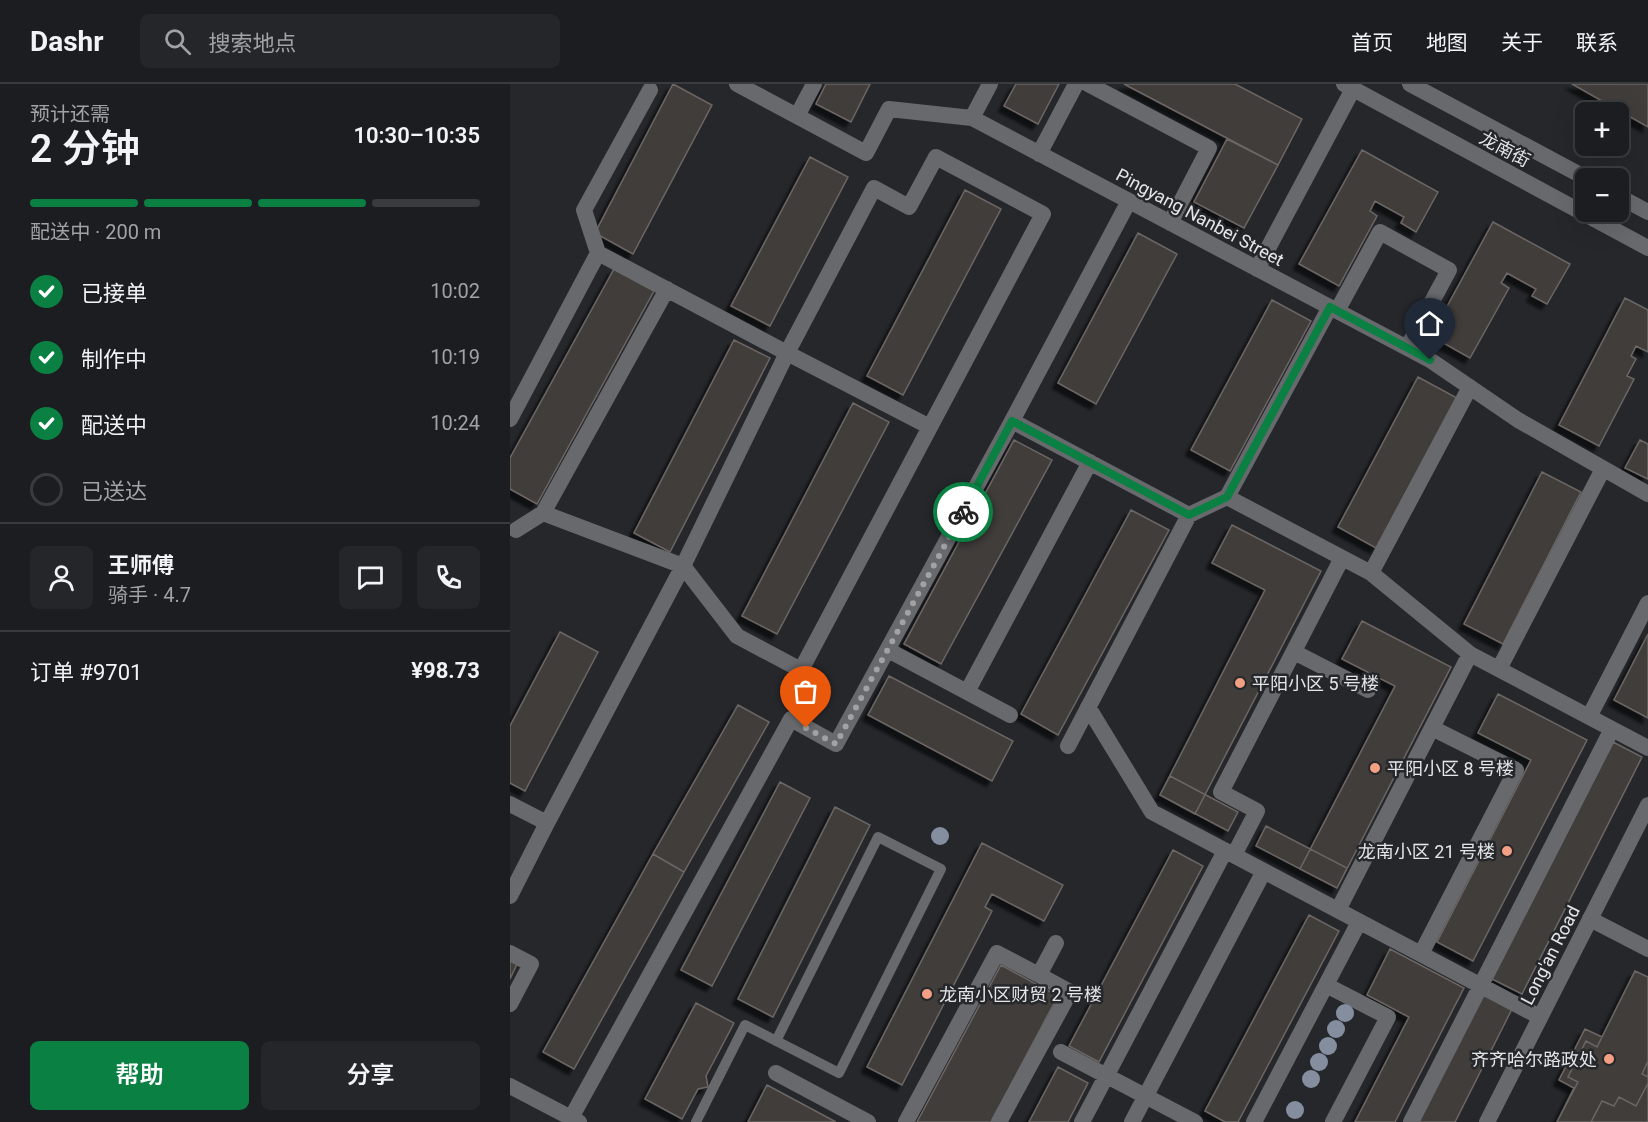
<!DOCTYPE html>
<html lang="zh">
<meta charset="utf-8">
<style>
body{margin:0;font-family:Roboto,"Noto Sans SC",sans-serif;background:#252629;color:#f1f3f6;height:100vh;display:flex;flex-direction:column;font-size:22px;white-space:nowrap}
*{box-sizing:border-box;margin:0}
p{font-size:20px;color:#a0a2a5}
.icon{flex:none;width:33px;height:33px;fill:none;stroke:currentColor;stroke-width:2;stroke-linecap:round;stroke-linejoin:round}
.map{position:relative;flex:1;overflow:hidden}
.sheet{display:flex;flex-direction:column;background:#1c1d20;width:510px}
.sheet>*{flex:none}
.controls{position:absolute;left:1065px;top:18px;display:grid;gap:12px}
.controls a{display:grid;place-items:center;width:54px;height:54px;border-radius:9px;background:#1c1d20;box-shadow:0 6px 24px #0002,0 0 0 2px #3a3b3e;font-size:30px}
.pin{position:absolute;display:grid;place-items:center;width:51px;height:51px;color:#fff;margin:-62px -26px;border-radius:50% 50% 50% 0;rotate:-45deg;box-shadow:0 0 6px #0007}
.pin .icon{rotate:45deg}
.courier{position:absolute;display:grid;place-items:center;width:60px;height:60px;margin:-30px;border:4px solid #0b8043;border-radius:50%;background:#fff;color:#222;box-shadow:0 2px 8px #0007}
.head em{font-style:normal;font-weight:600}
.head div{display:flex;flex-direction:column-reverse}
.head{display:flex;align-items:center;justify-content:space-between;height:102px;padding:0 30px}
h1{font-size:39px;font-weight:600;line-height:45px}
.bar{display:grid;grid-template-columns:repeat(4,1fr);gap:9px 6px;align-content:center;height:72px;padding:0 30px}
.bar i{height:8px;border-radius:4px;background:#3a3b3e}
.bar .current{background:#0b8043}
.bar p{grid-column:span 4}
.line{display:flex;align-items:center;gap:15px;padding:0 30px;border-top:2px solid #3a3b3e}
.line div{flex:1}
.round{display:grid;place-items:center;flex:none;width:63px;height:63px;border-radius:9px;background:#252629}
ol{padding:0 30px;list-style:none}
li{display:flex;align-items:center;gap:18px;height:66px}
li p{margin-inline-start:auto}
li .icon{padding:6px;border-radius:50%;background:#0b8043;color:#fff;stroke-width:4}
li:last-child{color:#a0a2a5}
li i{width:33px;height:33px;border:3px solid #3a3b3e;border-radius:50%}
.primary-button{display:flex;gap:12px;margin-top:auto;padding:12px 30px}
.primary-button a{flex:1;height:69px;border-radius:9px;background:#0b8043;color:#fff;font-size:24px;font-weight:600;line-height:69px;text-align:center}
.primary-button a+a{background:#252629;color:#f1f3f6}
header{display:flex;align-items:center;gap:36px;box-sizing:border-box;height:84px;padding:0 30px;background:#1c1d20;border-bottom:2px solid #3a3b3e}
header strong{font-size:28px}
nav{display:flex;gap:33px;margin-inline-start:auto;font-size:21px}
.search{width:420px;height:54px;background:#252629;display:flex;align-items:center;gap:15px;box-sizing:border-box;padding:0 21px;border-radius:9px;color:#a0a2a5;font-size:22px}
main{display:flex;flex:1;min-height:0}
.map>svg:first-child{display:block}
</style>
<header>
<strong>Dashr</strong>
<div class="search"><svg class="icon" aria-label="search" viewBox="0 0 24 24"><circle cx="10" cy="10" r="6"/><path d="M15 15l6 6"/></svg>搜索地点</div>
<nav><a>首页</a><a>地图</a><a>关于</a><a>联系</a></nav>
</header>
<main>
<section class="sheet">
<div class="head"><div><h1>2 分钟</h1><p>预计还需</p></div><em>10:30–10:35</em></div>
<div class="bar"><i class="current"></i><i class="current"></i><i class="current"></i><i></i><p>配送中 · 200 m</p></div>
<ol>
<li><svg class="icon" aria-label="check" viewBox="0 0 24 24"><path d="M5 12l5 5 9-10"/></svg>已接单<p>10:02</p></li>
<li><svg class="icon" aria-label="check" viewBox="0 0 24 24"><path d="M5 12l5 5 9-10"/></svg>制作中<p>10:19</p></li>
<li><svg class="icon" aria-label="check" viewBox="0 0 24 24"><path d="M5 12l5 5 9-10"/></svg>配送中<p>10:24</p></li>
<li><i></i>已送达</li>
</ol>
<div class="line" style="height:108px"><a class="round"><svg class="icon" aria-label="person" viewBox="0 0 24 24"><circle cx="12" cy="8" r="4"/><path d="M4 21q1-7 8-7t8 7"/></svg></a><div><b>王师傅</b><p>骑手 · 4.7</p></div><a class="round"><svg class="icon" aria-label="chat" viewBox="0 0 24 24"><path d="M4 5h16v11H9l-5 4z"/></svg></a><a class="round"><svg class="icon" aria-label="phone" viewBox="0 0 24 24"><path d="M5 4h4l2 5-3 2q2 4 5 5l2-3 5 2v4C11 20 4 13 5 4z"/></svg></a></div>
<div class="line" style="height:78px"><div>订单 #9701</div><b>¥98.73</b></div>
<div class="primary-button"><a>帮助</a><a>分享</a></div>
</section>
<div class="map">
<svg width="1138" height="1038" viewBox="0 0 1138 1038">
<defs>
<filter id="shadow"><feDropShadow dx="-5.5" dy="5.5" stdDeviation="1.5" flood-color="#0009"/></filter>
</defs>
<rect width="100%" height="100%" fill="#25272b"/>
<path fill="#403c3a" stroke="#6c6665" stroke-width="1.5" filter="url(#shadow)" d="M163,0L202,21L123,170L85,149Z
M316,0H360L341,38L306,20Z
M506,0H549L528,40L494,22Z
M614,0H725L792,35L768,81Z
M1062,0H1138V43Z
M717,55L768,81L734,144L684,118Z
M852,66L928,108L906,148L891,139L894,133L865,117L860,127L867,132L829,202L789,180Z
M300,73L338,93L260,242L221,222Z
M455,106L491,125L393,311L357,292Z
M983,138L1060,180L1037,220L1022,212L1026,205L997,189L991,199L999,204L960,274L921,252Z
M628,149L667,170L586,320L548,299Z
M104,185L144,207L27,420L0,405V374Z
M1115,214L1138,226V268L1126,262L1121,272L1126,275L1117,292L1124,295L1089,362L1049,341Z
M762,216L801,237L720,387L681,366Z
M224,256L260,274L160,468L124,449Z
M908,293L947,314L866,464L828,443Z
M343,319L379,338L267,550L232,532Z
M504,356L542,376L431,580L394,560Z
M1130,356L1138,360V395L1115,384Z
M1032,388L1071,408L993,560L954,540Z
M621,426L659,446L548,651L511,630Z
M722,441L811,487L685,730L650,711L755,506L702,479Z
M852,537L941,583L827,804L790,785L885,602L832,575Z
M50,548L88,568L15,707L0,699V642Z
M1138,550V634L1104,616Z
M379,592L503,657L482,697L358,631Z
M988,610L1077,656L963,877L927,858L1021,676L968,649Z
M228,621L259,638L174,788L143,770Z
M1103,658L1132,673L1012,910L982,895Z
M660,692L728,728L718,747L650,711Z
M270,698L300,714L202,902L171,886Z
M325,723L360,741L263,933L228,915Z
M756,742L837,784L827,804L746,762Z
M472,759L553,801L534,837L482,810L475,823L482,827L392,1001L357,983Z
M663,766L693,782L589,978L559,962Z
M143,770L174,788L64,985L33,968Z
M799,831L829,847L728,1038H715L695,1027Z
M880,865L954,904L885,1038H845L899,933L857,911Z
M0,876L7,880L0,895Z
M491,881L548,912L481,1038H407Z
M1125,887L1138,893V1038H1047L1064,1004L1049,996L1075,945L1092,953Z
M1125,887L1138,893V977L1132,990L1138,993V999L1126,1022L1109,1013L1104,1022L1092,1017L1081,1038H1047L1068,998L1058,993L1076,957L1087,963Z
M973,910L1002,925L945,1038H909Z
M186,919L224,939L196,992L198,1003L188,1005L172,1035L135,1015Z
M1138,977V993L1132,990Z
M548,983L578,999L558,1038H519Z
M257,1001L326,1038H238Z"/>
<g fill="none" stroke-linecap="round" stroke-linejoin="round">
<path stroke="#67696d" stroke-width="10" d="M186,1038L235,941L329,989L431,785L368,753L266,957"/>
<path stroke="#67696d" stroke-width="16" d="M227,0L356,69L379,25L462,34L920,276L1008,336L1138,410
M578,0L699,64L660,139
M287,32L304,0
M462,34L480,0
M529,70L566,0
M619,117L502,337L679,431
M88,169L74,126L140,6
M747,185L843,5
M827,227L870,148L939,186L897,264
M0,335L88,169L277,269L364,104L399,123L426,73L533,130L291,586L227,552L173,482L33,429L6,446
M717,413L820,223
M33,429L157,205
M861,489L960,303
M378,566L457,608L580,378
M784,568L858,606
M989,585L1093,385
M457,608L500,631
M578,623L642,728L1030,933
M1079,633L1138,519
M558,662L679,431L717,413L861,489L960,570L1138,664
M0,720L37,739L173,482L277,269L420,343
M724,771L747,727L711,708L832,474
M0,812L37,739
M828,826L960,570
M1080,835L1138,865
M0,869L21,880L0,920
M911,870L1006,686L922,644
M816,901L878,933L823,1038
M551,968L685,1038
M266,989L358,1038
M61,1034L281,635L326,660L502,337
M396,1038L487,869L529,891
M489,1038L560,908L529,891L546,859
M572,1038L715,767
M622,1038L754,787
M744,1038L849,838
M901,1038L1102,645"/>
<path stroke="#67696d" stroke-width="16" d="M0,1002L69,1038
M977,1038L1138,721"/>
<path stroke="#67696d" stroke-width="16" d="M834,0L1138,164
M900,0L1076,94
M1108,112L1138,128"/>
</g>
<g fill="#848e9f">
<circle cx="430" cy="752" r="9"/>
<circle cx="835" cy="929" r="9"/>
<circle cx="826" cy="945" r="9"/>
<circle cx="818" cy="962" r="9"/>
<circle cx="809" cy="978" r="9"/>
<circle cx="801" cy="995" r="9"/>
<circle cx="785" cy="1026" r="9"/>
</g>
<g fill="none" stroke-linecap="round" stroke-linejoin="round">
<path stroke="#a0a2a5" stroke-width="6" stroke-dasharray="0 10.8" d="M296,644L326,660L453,428"/>
<path stroke="#0b8043" stroke-width="8" d="M453,428L502,337L679,431L717,413L820,223L920,276"/>
</g>
<g fill="#f39f83" stroke="#25272b" stroke-width="2">
<circle cx="730" cy="599" r="6"/>
<circle cx="865" cy="684" r="6"/>
<circle cx="997" cy="767" r="6"/>
<circle cx="417" cy="910" r="6"/>
<circle cx="1099" cy="975" r="6"/>
</g>
<g text-anchor="middle" dominant-baseline="central" stroke-width="5" stroke-linejoin="round" paint-order="stroke">
<g font-size="18" fill="#e3e5e7" stroke="#25272b">
<text transform="translate(995 65) rotate(28)">龙南街</text>
<text transform="translate(690 133) rotate(28)">Pingyang Nanbei Street</text>
<text transform="translate(1040 871) rotate(-63)">Long'an Road</text>
</g>
<g font-size="18" fill="#e3e5e7" stroke="#25272b" text-anchor="start">
<text x="742" y="599">平阳小区 5 号楼</text>
<text x="877" y="684">平阳小区 8 号楼</text>
<text x="985" y="767" text-anchor="end">龙南小区 21 号楼</text>
<text x="429" y="910">龙南小区财贸 2 号楼</text>
<text x="1087" y="975" text-anchor="end">齐齐哈尔路政处</text>
</g>
</g>
</svg>
<div class="controls">
<a>+</a>
<a>−</a>
</div>
<div class="pin" style="left:296px;top:644px;background:#ea580c"><svg class="icon" aria-label="bag" viewBox="0 0 24 24"><path d="M5 8h14l-1 12H6zM9 8a3 3 0 0 1 6 0"/></svg></div>
<div class="pin" style="left:920px;top:276px;background:#1f2937"><svg class="icon" aria-label="home" viewBox="0 0 24 24"><path d="M3 11l9-7 9 7M6 9v11h12V9"/></svg></div>
<div class="courier" style="left:453px;top:428px"><svg class="icon" aria-label="bike" viewBox="0 0 24 24"><circle cx="6" cy="16" r="4"/><circle cx="18" cy="16" r="4"/><path d="M6 16l4-8h5l3 8M10 8l3 8H6M13 5h3"/></svg></div>
</div>
</main>
